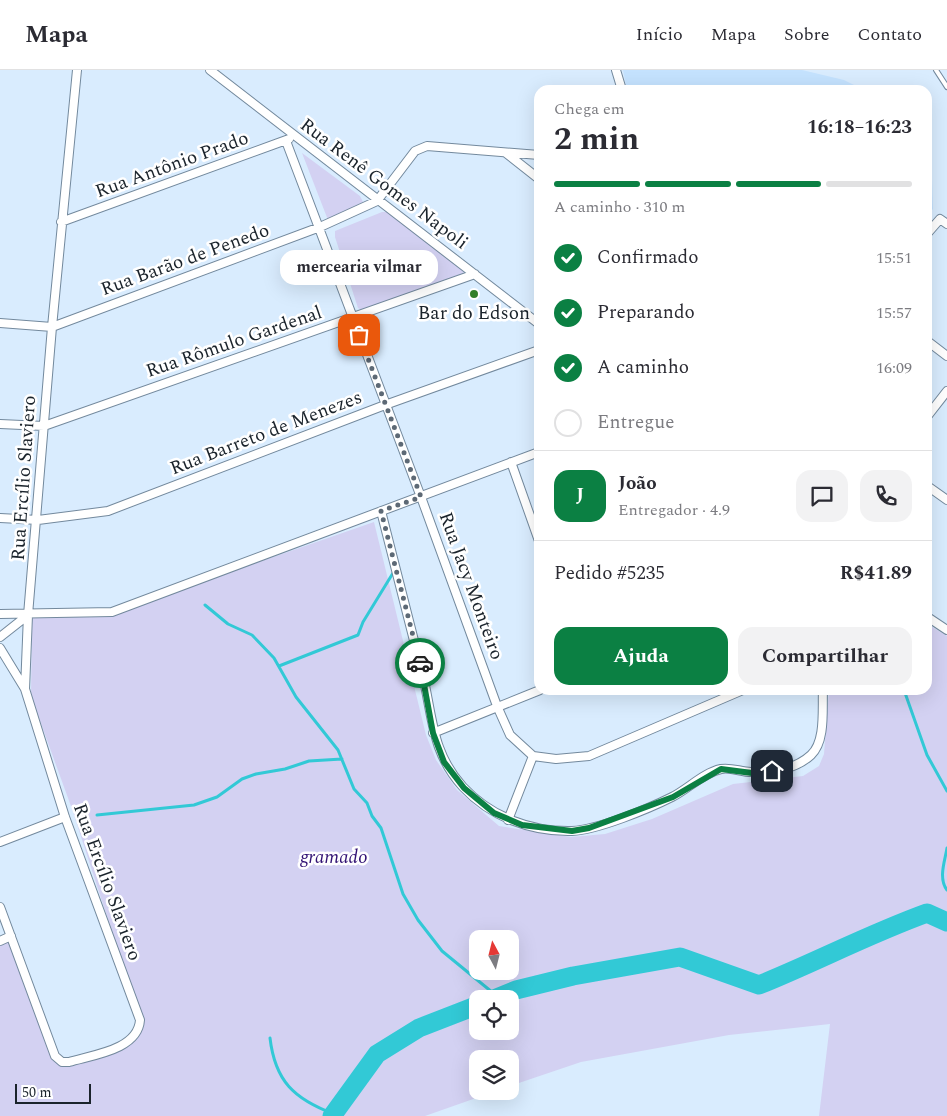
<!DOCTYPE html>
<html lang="pt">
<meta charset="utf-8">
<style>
body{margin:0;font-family:Spectral,serif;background:#f2f2f3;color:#2b2b33;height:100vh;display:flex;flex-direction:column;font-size:19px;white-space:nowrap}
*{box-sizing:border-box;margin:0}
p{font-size:16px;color:#7c7c81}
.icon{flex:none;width:28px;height:28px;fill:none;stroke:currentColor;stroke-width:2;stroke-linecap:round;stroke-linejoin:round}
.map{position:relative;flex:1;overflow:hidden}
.panel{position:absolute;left:534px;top:15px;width:398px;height:610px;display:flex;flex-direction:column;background:#fff;border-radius:15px;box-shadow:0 5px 20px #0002}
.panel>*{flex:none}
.needle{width:32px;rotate:353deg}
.controls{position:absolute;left:469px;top:860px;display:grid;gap:10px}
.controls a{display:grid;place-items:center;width:50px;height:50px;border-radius:10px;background:#fff;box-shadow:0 5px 20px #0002;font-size:25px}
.scale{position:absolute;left:15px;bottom:12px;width:76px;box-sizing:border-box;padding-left:5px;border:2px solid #1a232b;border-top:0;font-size:14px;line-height:18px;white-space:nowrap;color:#1a232b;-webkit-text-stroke:4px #fff;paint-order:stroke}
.pin{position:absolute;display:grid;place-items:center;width:42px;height:42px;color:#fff;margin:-21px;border-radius:10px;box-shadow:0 2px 8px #0006}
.courier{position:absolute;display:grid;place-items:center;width:50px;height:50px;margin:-25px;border:4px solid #0b8043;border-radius:50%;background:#fff;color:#222;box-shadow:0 1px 6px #0007}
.bubble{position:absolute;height:35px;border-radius:15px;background:#fff;box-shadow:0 5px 20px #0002;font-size:16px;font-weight:700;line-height:35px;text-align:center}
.headline em{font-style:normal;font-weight:700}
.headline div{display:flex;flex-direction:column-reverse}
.headline{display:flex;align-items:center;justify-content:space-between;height:85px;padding:0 20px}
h1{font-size:32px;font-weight:700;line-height:38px}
.bar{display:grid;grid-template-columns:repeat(4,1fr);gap:8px 5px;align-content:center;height:60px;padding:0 20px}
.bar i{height:6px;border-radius:4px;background:#e1e1e2}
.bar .current{background:#0b8043}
.bar p{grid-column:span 4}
.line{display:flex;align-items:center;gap:12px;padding:0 20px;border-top:1px solid #e1e1e2}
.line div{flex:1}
.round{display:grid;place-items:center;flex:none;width:52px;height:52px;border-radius:15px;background:#f2f2f3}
ol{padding:0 20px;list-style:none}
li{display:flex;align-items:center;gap:15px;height:55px}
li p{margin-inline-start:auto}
li .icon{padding:5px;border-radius:50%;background:#0b8043;color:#fff;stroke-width:4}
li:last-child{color:#7c7c81}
li i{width:28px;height:28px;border:2px solid #e1e1e2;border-radius:50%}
.primary-button{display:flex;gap:10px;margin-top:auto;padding:10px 20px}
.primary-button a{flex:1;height:58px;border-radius:15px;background:#0b8043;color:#fff;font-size:20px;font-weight:700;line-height:58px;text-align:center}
.primary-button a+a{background:#f2f2f3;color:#2b2b33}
header{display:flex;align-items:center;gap:30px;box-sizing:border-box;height:70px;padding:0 25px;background:#fff;border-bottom:1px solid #e1e1e2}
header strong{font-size:24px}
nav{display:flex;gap:28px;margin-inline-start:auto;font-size:18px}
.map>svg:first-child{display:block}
</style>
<header>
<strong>Mapa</strong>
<nav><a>Início</a><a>Mapa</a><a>Sobre</a><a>Contato</a></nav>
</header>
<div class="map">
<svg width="947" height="1046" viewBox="0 0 947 1046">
<rect width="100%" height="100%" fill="#d9ecfe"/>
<path fill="#c4e2fe" d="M623,0H802L844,10L864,20H627Z
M926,51L930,53L933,139L926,147Z"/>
<path fill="#d3d1f2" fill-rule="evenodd" d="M302,83L360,126L363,132L328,150Z
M382,142H387L464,200L463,204L362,240L358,238L335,167V161Z
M374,452L426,665L436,690L457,720L499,756L571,767L605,764L652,749L733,714L803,706L819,696L824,684L829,620H926V553L947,566V1046H819L830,954L729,965L581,992L510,1016V989H478V1021H496L425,1046H0V871L11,867L60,992L129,973L140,948L72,739L31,626L32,547L113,543ZM478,869H510V901H478ZM478,929H510V961H478Z"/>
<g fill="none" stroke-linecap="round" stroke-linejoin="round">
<path stroke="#32c9d6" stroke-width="3" d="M205,535L228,554L252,565L274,588L296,627L338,680L354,719L367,733L372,746L381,758L403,824L418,850L442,881L498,927
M279,596L358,565L363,552L393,503
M904,620L927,685L947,721
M97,745L194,735L217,727L242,709L256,704L285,699L309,691L342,689
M947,778C945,791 938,808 947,820
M270,968C275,1011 294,1029 334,1044"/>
<path stroke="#32c9d6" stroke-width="19" d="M494,929L516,920L573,906L680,887L759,915C816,892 869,864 927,843L947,852
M332,1046L377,984L419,958L478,935"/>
<g stroke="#73899d" stroke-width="6">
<path id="lane" d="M936,0L947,17"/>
</g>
<g stroke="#73899d" stroke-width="10">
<path id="street" d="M210,0L539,254
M616,0L622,20
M286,71L421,427L497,636L510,665L533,686L556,689L589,686L743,620
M506,83L539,109
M61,152L289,69
M926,165L940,149L947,154
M0,253L52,257L320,157L377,131L415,81L427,76L539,85
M926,270L947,286
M926,348L947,321
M0,354L44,356L475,204
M511,392L539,471
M926,415L947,430
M381,441C395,495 408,548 422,602C433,646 431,682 463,717C491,747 531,762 572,761C597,760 648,739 672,727C688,719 703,703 721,699C731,697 741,702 751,702C770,704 796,699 811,685C826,671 822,639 823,620
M0,448L38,450L108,441L385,335L539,280
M0,544L112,542L539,382
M926,546L947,560
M0,567L28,545
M0,578L25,619
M433,663L540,620
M508,750L533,686
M0,772L65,747
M0,837L55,986L62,992H69C92,985 138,980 140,950L65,747L25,619L28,545L52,257L77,0
M0,871L11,866"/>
</g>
<use href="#lane" stroke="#fff" stroke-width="4"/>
<use href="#street" stroke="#fff" stroke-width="8"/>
</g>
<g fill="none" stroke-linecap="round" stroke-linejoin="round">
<path stroke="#5d6975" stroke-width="5" stroke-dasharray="0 9" d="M359,265L421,427L381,441L420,593"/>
<path stroke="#0b8043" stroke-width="6" d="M420,593L433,663L444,692L464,718L494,743L522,755L572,761L589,758L673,727L721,699L752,703L772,701"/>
</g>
<circle fill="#337f28" stroke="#fff" stroke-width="2" cx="474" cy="224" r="5"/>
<g text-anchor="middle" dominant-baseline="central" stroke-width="5" stroke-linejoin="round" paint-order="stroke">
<g font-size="19" fill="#1a232b" stroke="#fff">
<text transform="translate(172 95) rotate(-20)">Rua Antônio Prado</text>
<text transform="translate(384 114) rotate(37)">Rua Renê Gomes Napoli</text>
<text transform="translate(185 190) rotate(-20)">Rua Barão de Penedo</text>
<text transform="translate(234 272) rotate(-19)">Rua Rômulo Gardenal</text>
<text transform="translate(266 363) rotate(-21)">Rua Barreto de Menezes</text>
<text transform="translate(24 408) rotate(-86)">Rua Ercílio Slaviero</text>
<text transform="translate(471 516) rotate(70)">Rua Jacy Monteiro</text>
<text transform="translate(107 812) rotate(70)">Rua Ercílio Slaviero</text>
</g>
<g font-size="19" fill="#1a232b" stroke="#fff">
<text x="474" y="243">Bar do Edson</text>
</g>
<g font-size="19" font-style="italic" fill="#311173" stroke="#fff">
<text x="334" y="787">gramado</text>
</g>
</g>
</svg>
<div class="controls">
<a><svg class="needle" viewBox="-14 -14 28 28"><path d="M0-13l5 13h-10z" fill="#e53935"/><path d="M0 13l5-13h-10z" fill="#7c7c81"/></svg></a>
<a><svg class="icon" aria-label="locate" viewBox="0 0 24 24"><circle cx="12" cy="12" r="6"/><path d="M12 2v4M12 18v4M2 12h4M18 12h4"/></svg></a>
<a><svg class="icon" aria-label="layers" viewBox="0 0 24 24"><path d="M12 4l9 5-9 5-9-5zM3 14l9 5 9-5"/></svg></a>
</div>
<div class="scale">50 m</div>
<div class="pin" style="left:359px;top:265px;background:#ea580c"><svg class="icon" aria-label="bag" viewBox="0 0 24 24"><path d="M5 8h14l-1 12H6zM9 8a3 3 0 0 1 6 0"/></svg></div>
<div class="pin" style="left:772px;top:701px;background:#1f2937"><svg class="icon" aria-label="home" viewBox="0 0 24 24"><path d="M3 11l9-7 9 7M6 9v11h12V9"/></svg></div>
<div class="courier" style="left:420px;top:593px"><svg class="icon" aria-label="car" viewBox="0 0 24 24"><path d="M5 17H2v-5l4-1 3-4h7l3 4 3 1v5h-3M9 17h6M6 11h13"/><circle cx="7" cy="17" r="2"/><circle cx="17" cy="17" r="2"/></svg></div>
<div class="bubble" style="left:280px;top:180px;width:158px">mercearia vilmar</div>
<section class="panel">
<div class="headline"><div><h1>2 min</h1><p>Chega em</p></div><em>16:18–16:23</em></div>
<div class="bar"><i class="current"></i><i class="current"></i><i class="current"></i><i></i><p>A caminho · 310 m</p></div>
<ol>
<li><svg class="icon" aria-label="check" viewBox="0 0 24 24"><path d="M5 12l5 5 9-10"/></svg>Confirmado<p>15:51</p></li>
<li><svg class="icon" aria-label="check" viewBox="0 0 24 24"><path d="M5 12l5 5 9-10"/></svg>Preparando<p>15:57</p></li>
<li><svg class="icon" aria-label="check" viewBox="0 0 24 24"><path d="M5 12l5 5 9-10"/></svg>A caminho<p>16:09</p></li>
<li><i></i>Entregue</li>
</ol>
<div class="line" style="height:90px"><b class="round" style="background:#0b8043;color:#fff">J</b><div><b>João</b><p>Entregador · 4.9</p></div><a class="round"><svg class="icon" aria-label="chat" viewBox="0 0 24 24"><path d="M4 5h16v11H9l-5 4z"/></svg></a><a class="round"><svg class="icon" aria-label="phone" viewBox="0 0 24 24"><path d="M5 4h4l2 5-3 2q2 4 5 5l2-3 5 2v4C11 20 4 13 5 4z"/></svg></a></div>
<div class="line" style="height:65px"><div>Pedido #5235</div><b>R$41.89</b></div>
<div class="primary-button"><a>Ajuda</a><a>Compartilhar</a></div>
</section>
</div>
